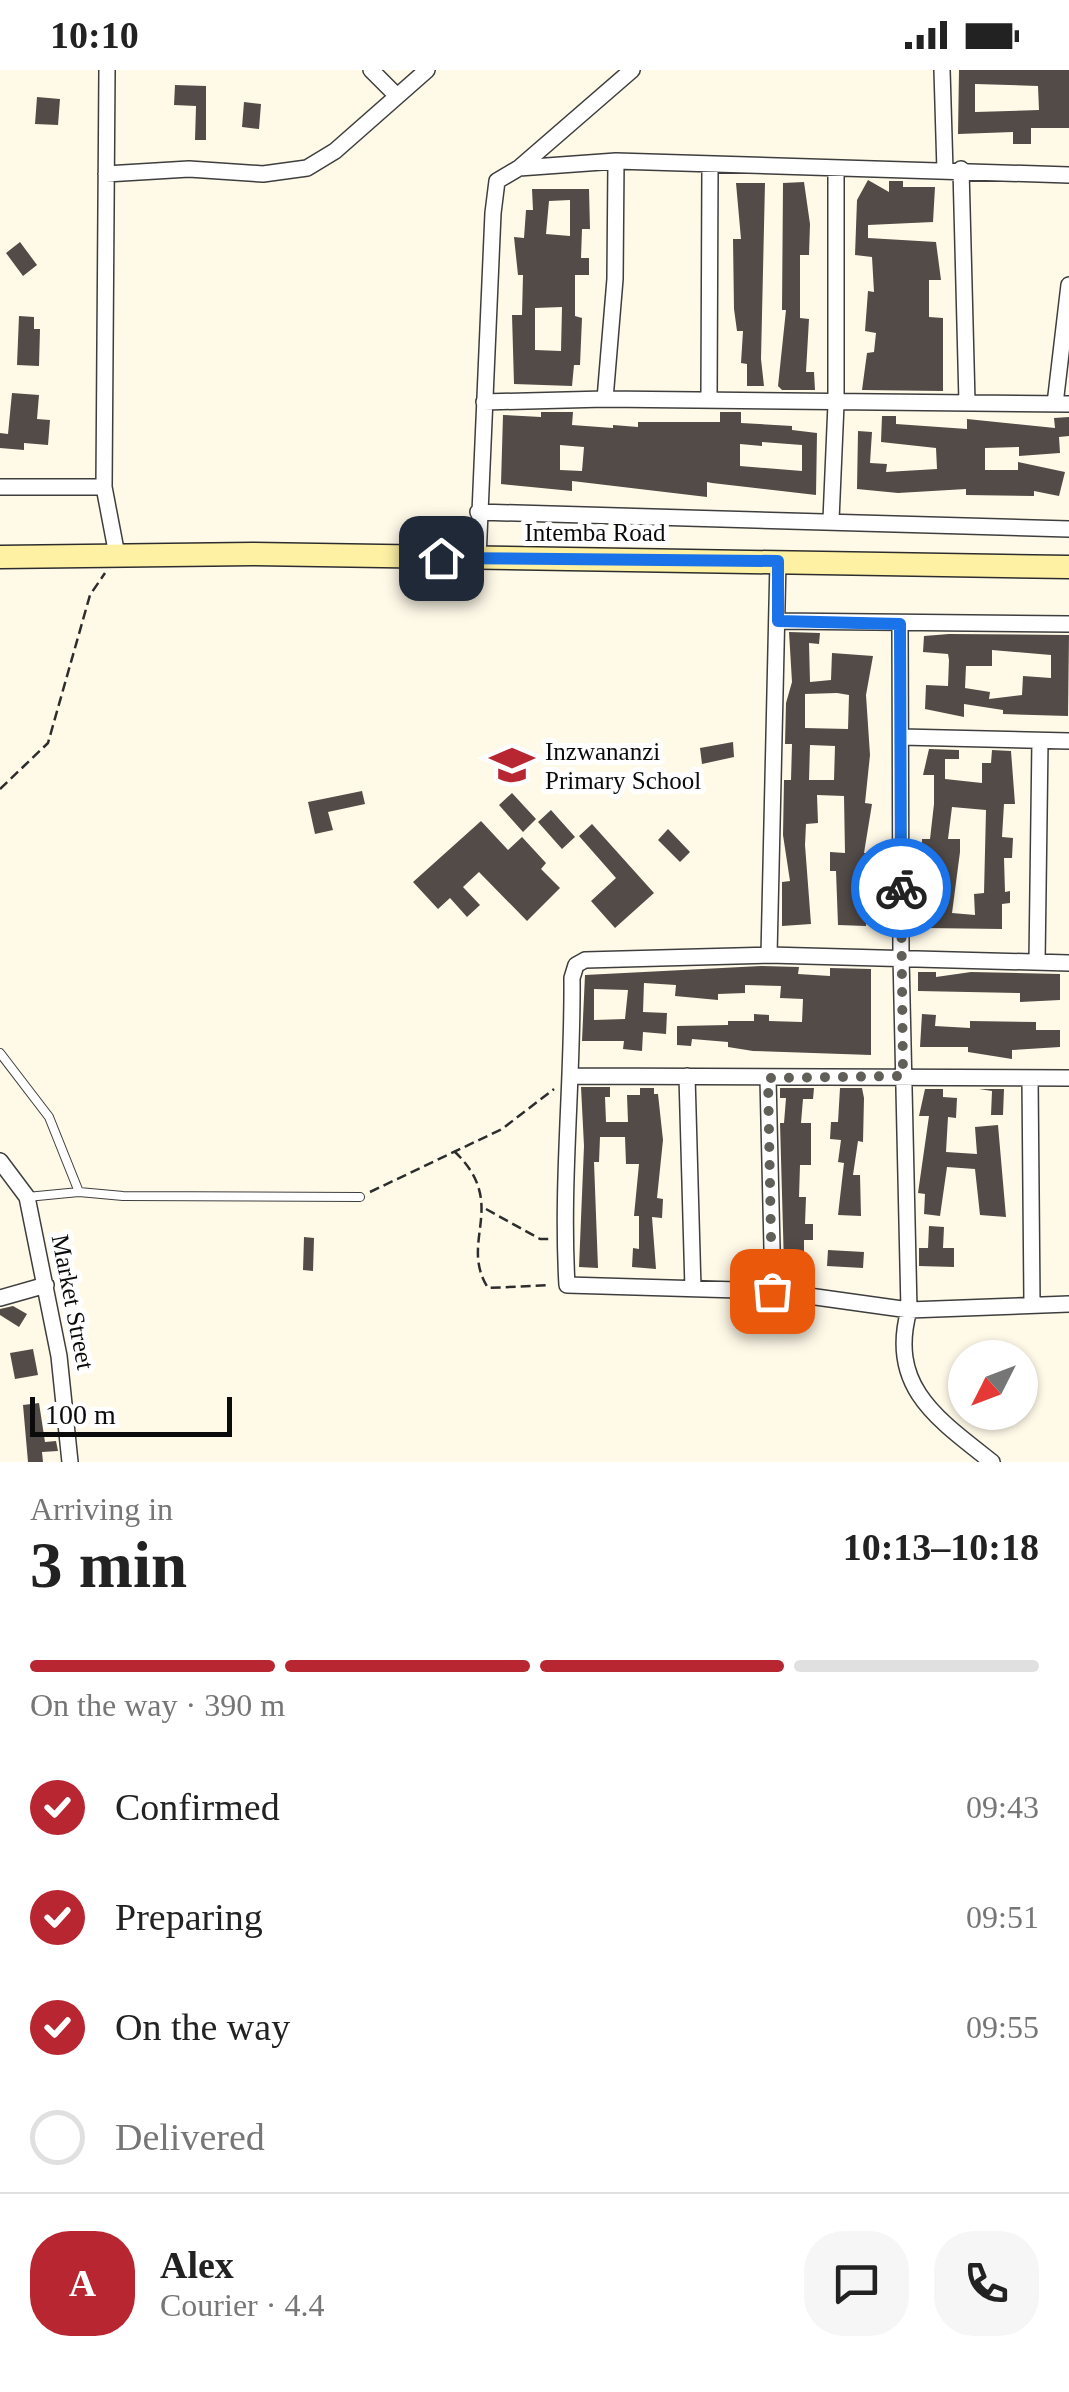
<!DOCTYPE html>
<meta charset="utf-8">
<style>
body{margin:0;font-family:Georgia,serif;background:#f6f6f6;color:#222;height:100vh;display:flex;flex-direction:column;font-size:38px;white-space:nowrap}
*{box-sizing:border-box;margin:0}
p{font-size:32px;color:#767676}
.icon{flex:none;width:55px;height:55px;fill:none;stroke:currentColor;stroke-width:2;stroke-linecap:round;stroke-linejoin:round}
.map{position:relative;height:1392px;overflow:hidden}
.panel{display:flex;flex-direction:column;background:#fff;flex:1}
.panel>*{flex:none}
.needle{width:65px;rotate:228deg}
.tools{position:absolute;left:948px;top:1270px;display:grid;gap:20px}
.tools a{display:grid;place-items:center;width:90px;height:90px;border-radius:50%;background:#fff;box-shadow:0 2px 8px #0004;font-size:50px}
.scale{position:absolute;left:30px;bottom:25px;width:202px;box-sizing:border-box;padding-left:10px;border:5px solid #0b0b0b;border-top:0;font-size:28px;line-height:35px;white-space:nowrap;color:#0b0b0b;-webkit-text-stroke:8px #fff;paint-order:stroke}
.pin{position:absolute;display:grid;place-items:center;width:85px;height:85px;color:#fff;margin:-42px;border-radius:20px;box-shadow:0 5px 15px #0006}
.courier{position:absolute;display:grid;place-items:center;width:100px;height:100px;margin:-50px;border:8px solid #1a73e8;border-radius:50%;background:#fff;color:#222;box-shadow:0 2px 12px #0007}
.summary em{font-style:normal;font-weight:800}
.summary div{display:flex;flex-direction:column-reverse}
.summary{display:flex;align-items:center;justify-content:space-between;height:170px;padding:0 30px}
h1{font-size:65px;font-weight:800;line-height:75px}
.bar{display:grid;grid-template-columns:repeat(4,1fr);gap:15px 10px;align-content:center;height:120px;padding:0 30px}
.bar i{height:12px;border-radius:8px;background:#e0e0e0}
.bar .active{background:#b72631}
.bar p{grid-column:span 4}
.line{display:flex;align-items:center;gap:25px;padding:0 30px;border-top:2px solid #e0e0e0}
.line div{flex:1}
.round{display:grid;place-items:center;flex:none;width:105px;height:105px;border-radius:40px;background:#f6f6f6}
ol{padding:0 30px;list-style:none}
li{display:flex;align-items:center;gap:30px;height:110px}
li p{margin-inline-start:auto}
li .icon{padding:10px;border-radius:50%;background:#b72631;color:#fff;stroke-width:4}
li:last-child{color:#767676}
li i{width:55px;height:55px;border:5px solid #e0e0e0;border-radius:50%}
.status{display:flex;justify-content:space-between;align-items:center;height:70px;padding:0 50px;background:#fff;direction:ltr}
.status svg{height:28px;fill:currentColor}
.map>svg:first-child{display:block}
</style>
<div class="status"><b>10:10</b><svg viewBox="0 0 49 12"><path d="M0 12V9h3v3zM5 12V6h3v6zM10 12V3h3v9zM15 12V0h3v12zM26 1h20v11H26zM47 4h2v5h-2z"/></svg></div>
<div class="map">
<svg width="1069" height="1392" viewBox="0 0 1069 1392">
<rect width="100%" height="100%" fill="#fffae8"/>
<path fill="#534b47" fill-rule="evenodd" d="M959,0H1069V58H1031V74H1013V62L958,64ZM975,14L1038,16L1039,40L975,42Z
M175,15L206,16V70H195L196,36L174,35Z
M37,27L60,29L58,55L35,54Z
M244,32L261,34L259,59L242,57Z
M868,110L889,122V111H903V117H935L933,152L868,155V168L936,172L941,210H929V247L943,248V321L862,320L867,283L874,282L876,263L865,261L868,221L874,222L872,187L855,185L857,130Z
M804,112L810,154L809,185H800V248L809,249L806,302H814L815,320H782L778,316L786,240H782L783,113Z
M736,113H765L761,289L764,316H747V294L741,293L743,261H737L734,239L733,169H741Z
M532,119H589L590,159H582L581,188H589V205H575V246L582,248L580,295H574L572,316L514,314L512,245H522L523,205H518L514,167L524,168L526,140H533ZM570,130V166L546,164L549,131ZM562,237L561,281L535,280V238Z
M20,172L37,195L23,206L6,183Z
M19,246L34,247V259H40L39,296L17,295Z
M12,323L39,325L37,349L50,350L48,375L24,373V380L0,378V363L8,364Z
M541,342H573L572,355L613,358V355L638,357V352H720V342H741V353L792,356V360L817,363L816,425L712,413L707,412V427L572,411V421L501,414L503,345L541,347ZM762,372L802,375V401L740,396V374L762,376ZM560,375L584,377L582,401L560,400Z
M882,346H896V354L967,359V349L1055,358L1054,348L1069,347V366L1059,367L1060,383L1019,386V377L985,378V400H1018V392L1065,402L1059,426L1034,421V426L966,425V419L898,423L857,419L858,361L872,362L870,393L887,394L886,402L937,399L936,378L881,372Z
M789,562L820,563L819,574L809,573L810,612L831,610L832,583L873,586L866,625L870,685L865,733L872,734L864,783H869L871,809L866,856L838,855L836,801H830V782L845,783L844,726L817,725L818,753L806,754L805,775L811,854L782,856V812L790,811L783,765L784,710H791L792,674H785L786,633L792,612ZM837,623L849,625L848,659L805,658V624ZM810,675L835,676L834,710H809Z
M949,564L1069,565L1068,646L1003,644V640L964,634V647L925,639L926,615L948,616L949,590L948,584L923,582L924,566ZM992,580L1051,585V608L1023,606L1022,625L989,629L990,622L965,618L966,596H992Z
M733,672L734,687L702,694L700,678Z
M929,679L959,680V689H945V709L982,713V693H991L992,680L1011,681L1015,734H1004L1002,767L1013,768L1012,788H1004L1005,822L1010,821V833L1002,834V859L925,858L927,832L920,831L922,769H930L934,734V705H923ZM952,737L986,740L984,823L974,824L975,845L952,843L960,782V769H948Z
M362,721L365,734L328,742L333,760L315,764L308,732Z
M512,723L536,749L523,762L499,735Z
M551,740L575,767L562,779L538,752Z
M481,751L508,780L522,767L546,793L541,799L560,818L527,851L479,802L463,817L480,835L467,847L450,828L438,839L413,812Z
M592,754L654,823L615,858L591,831L616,808L579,766Z
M668,759L690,782L680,792L658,770Z
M761,896L799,897L798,904L830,906V898L871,899V985L753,981L728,977V972L692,969L691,976L677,975V956L728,955V951H754V944L769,945V951L802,952L803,929L780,928L781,916L745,915V923L718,924V930L675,926L676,915L644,913L643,942L667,943L666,964L643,962L642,981L623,979L624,971H582L585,905ZM594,919L628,920L625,949L594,950Z
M918,902H936V907L971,902L1060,904V930L1020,932V923L918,921Z
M922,944L936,945L935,956L970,958V951L1036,952V960H1060V977L1012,980V989L968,982V977H920Z
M581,1017H610V1027H605L606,1052H628L627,1025H640V1018H654V1024H658L663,1070L657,1128L663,1129L662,1148L652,1147L656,1199L632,1197L633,1178L639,1179V1146H634L639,1094H626L625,1067H600L599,1092H594L598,1198L579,1197L584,1076Z
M780,1018H814L813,1029H803L801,1053H811V1095H800L799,1127H806L805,1154H813V1170H804V1196L784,1195L780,1053H784L786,1028H780Z
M840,1018H862L864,1028L863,1072L858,1071L853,1105H860L861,1146L838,1145L844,1093L838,1092L841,1070L830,1069L831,1052H838Z
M925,1019H943V1027L957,1028L956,1048L948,1047L946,1082L977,1084L975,1057L998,1055L1006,1147L980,1145L975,1099L947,1097L940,1146L924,1144L925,1124L918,1123L929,1046H919Z
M1004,1019L1003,1045H991L992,1021L979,1019Z
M929,1156L944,1157L943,1178H954V1197L919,1196V1178H928Z
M304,1167L314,1168L313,1201L303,1200Z
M828,1180L864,1182L863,1198L827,1196Z
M13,1236L27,1244L19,1257L0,1245V1239Z
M33,1279L38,1305L15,1309L10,1283Z
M39,1333L45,1372L56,1371L58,1381L42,1382L43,1392H28L23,1335Z"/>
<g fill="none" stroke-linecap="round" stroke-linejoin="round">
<g stroke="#3e3e3e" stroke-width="10">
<path id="lane" d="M0,983L49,1047L79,1122
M27,1127L79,1122L123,1126L360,1127"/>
</g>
<g stroke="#3e3e3e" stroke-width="18">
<path id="street" d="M107,0L104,417L117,485
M371,0L397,26
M942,0L945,101
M519,98L632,0
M961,99L967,332
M106,104L189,99L263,104L307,98L335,81L427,0
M605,329L615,209L616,91
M709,329L710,96
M484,332L605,329L1069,334
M1055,334L1069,215
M0,417H104
M478,442L1069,459
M831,450L836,334V99
M478,489L493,143L497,111L519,98L616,91L1069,105
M778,551L1069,554
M900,553L901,886L909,1240C888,1316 936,1348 992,1392
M902,667L1069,671
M769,885L778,491
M1037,892L1040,671
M1069,893L769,885L585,890L576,895L572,908C573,1010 561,1113 567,1215L773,1221L909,1240L1069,1234
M573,1006L1069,1008
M687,1006L693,1219
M768,1008L773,1221
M1030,1008L1032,1233
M0,1091L27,1127L59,1286L70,1392
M0,1228L46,1215"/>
</g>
<g stroke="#2d2d2d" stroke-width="25">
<path id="secondary" d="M0,487L253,484L1069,497"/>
</g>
<path stroke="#2d2d2d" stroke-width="2.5" stroke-dasharray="10 5" stroke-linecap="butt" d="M0,719L48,673L90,525L105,503
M454,1081C510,1134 458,1171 488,1218L550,1215
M370,1122L502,1059L554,1019
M486,1139L540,1169H550"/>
<use href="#lane" stroke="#fff" stroke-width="8"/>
<use href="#street" stroke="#fff" stroke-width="15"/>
<use href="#secondary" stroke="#fef1a4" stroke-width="22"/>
</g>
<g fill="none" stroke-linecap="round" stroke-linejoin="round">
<path stroke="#605f58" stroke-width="10" stroke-dasharray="0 18" d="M772,1221L768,1008L903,1006L901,818"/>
<path stroke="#1a73e8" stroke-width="12" d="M441,488L778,491V551L900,554L901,818"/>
</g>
<defs>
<g id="school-bare" transform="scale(3.45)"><path d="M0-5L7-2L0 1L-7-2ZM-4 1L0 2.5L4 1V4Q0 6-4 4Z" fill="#b72631" stroke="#fff" stroke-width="2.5" paint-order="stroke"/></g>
</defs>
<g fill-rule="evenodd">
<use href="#school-bare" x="512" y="695"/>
</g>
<g text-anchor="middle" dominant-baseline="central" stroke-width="10" stroke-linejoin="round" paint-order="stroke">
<g font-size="25" fill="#0b0b0b" stroke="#fff">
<text x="595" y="462">Intemba Road</text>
<text transform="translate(73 1232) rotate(79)">Market Street</text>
</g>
<g font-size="25" fill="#0b0b0b" stroke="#fff" text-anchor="start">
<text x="545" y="681">Inzwananzi<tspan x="545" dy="29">Primary School</tspan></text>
</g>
</g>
</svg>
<div class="tools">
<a><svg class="needle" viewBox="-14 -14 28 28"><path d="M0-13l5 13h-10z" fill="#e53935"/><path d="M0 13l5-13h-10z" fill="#767676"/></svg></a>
</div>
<div class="scale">100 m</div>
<div class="pin" style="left:772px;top:1221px;background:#ea580c"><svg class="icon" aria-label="bag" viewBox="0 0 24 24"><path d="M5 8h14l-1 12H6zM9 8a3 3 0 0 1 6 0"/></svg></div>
<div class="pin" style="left:441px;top:488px;background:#1f2937"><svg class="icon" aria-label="home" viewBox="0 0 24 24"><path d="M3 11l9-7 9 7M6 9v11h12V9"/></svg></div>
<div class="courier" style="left:901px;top:818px"><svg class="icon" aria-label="bike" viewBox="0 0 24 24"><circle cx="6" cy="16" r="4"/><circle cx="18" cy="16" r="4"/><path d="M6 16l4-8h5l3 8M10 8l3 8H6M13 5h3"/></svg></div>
</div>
<section class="panel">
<div class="summary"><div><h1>3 min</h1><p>Arriving in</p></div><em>10:13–10:18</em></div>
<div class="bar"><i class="active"></i><i class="active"></i><i class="active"></i><i></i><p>On the way · 390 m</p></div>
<ol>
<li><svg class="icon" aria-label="check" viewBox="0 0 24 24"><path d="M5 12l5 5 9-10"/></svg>Confirmed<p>09:43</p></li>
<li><svg class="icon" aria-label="check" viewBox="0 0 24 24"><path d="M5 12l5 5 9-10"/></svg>Preparing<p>09:51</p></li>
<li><svg class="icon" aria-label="check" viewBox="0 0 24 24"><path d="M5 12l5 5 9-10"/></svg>On the way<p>09:55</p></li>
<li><i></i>Delivered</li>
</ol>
<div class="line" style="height:180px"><b class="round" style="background:#b72631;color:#fff">A</b><div><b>Alex</b><p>Courier · 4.4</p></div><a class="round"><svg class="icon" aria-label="chat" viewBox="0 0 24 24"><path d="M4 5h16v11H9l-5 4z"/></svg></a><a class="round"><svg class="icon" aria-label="phone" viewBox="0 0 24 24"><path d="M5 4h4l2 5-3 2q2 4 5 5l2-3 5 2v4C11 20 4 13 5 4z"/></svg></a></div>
</section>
